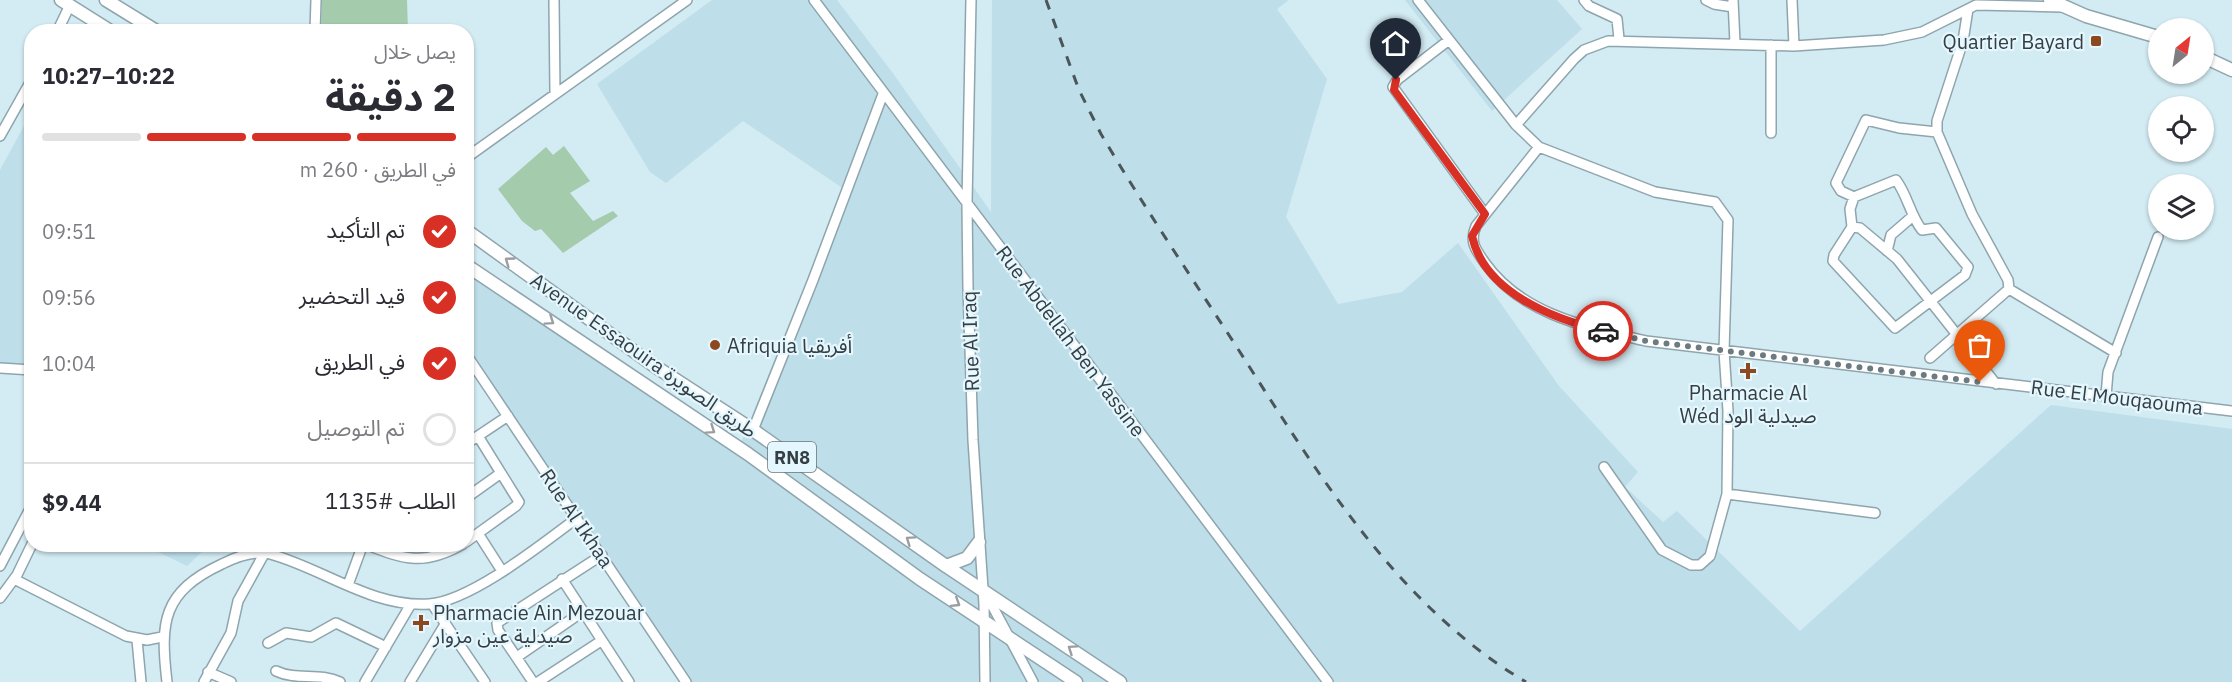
<!DOCTYPE html>
<html lang="ar">
<meta charset="utf-8">
<style>
body{margin:0;font-family:"IBM Plex Sans","Noto Sans Arabic",sans-serif;background:#f7f7f7;color:#2b2b33;direction:rtl;height:100vh;display:flex;flex-direction:column;font-size:22px;white-space:nowrap}
*{box-sizing:border-box;margin:0}
p{font-size:20px;color:#7c7c81}
.icon{flex:none;width:33px;height:33px;fill:none;stroke:currentColor;stroke-width:2;stroke-linecap:round;stroke-linejoin:round}
.map{position:relative;flex:1;overflow:hidden;direction:ltr}
.side{position:absolute;left:24px;top:24px;width:450px;height:528px;display:flex;flex-direction:column;background:#fff;border-radius:24px;box-shadow:0 2px 4px #0004;direction:rtl}
.side>*{flex:none}
.needle{width:39px;rotate:30deg}
.tools{position:absolute;left:2148px;top:18px;display:grid;gap:12px}
.tools a{display:grid;place-items:center;width:66px;height:66px;border-radius:50%;background:#fff;box-shadow:0 2px 4px #0004;font-size:30px}
.pin{position:absolute;display:grid;place-items:center;width:51px;height:51px;color:#fff;margin:-62px -26px;border-radius:50% 50% 50% 0;rotate:-45deg;box-shadow:0 0 6px #0007}
.pin .icon{rotate:45deg}
.courier{position:absolute;display:grid;place-items:center;width:60px;height:60px;margin:-30px;border:4px solid #d93025;border-radius:50%;background:#fff;color:#222;box-shadow:0 2px 8px #0007}
.headline em{font-style:normal;font-weight:700}
.headline div{display:flex;flex-direction:column-reverse}
.headline{display:flex;align-items:center;justify-content:space-between;height:102px;padding:0 18px}
h1{font-size:39px;font-weight:700;line-height:45px}
.bar{display:grid;grid-template-columns:repeat(4,1fr);gap:9px 6px;align-content:center;height:72px;padding:0 18px}
.bar i{height:8px;border-radius:4px;background:#e1e1e2}
.bar .current{background:#d93025}
.bar p{grid-column:span 4}
.line{display:flex;align-items:center;gap:15px;padding:0 18px;border-top:2px solid #e1e1e2}
.line div{flex:1}
ol{padding:0 18px;list-style:none}
li{display:flex;align-items:center;gap:18px;height:66px}
li p{margin-inline-start:auto}
li .icon{padding:6px;border-radius:50%;background:#d93025;color:#fff;stroke-width:4}
li:last-child{color:#7c7c81}
li i{width:33px;height:33px;border:3px solid #e1e1e2;border-radius:50%}
.map>svg:first-child{display:block}
</style>
<div class="map">
<svg width="2232" height="682" viewBox="0 0 2232 682">
<rect width="100%" height="100%" fill="#d3ebf3"/>
<path fill="#bedee9" d="M712,0H837L892,72L991,212L992,0H1289L1277,9L1327,79L1286,217L1338,304L1402,292L1458,243L1559,386L1638,472L1625,487L1663,522L1677,511L1800,631L2051,405L2232,429V682H690L467,363L466,271L738,450L844,189L743,121L666,183L650,172L597,84Z
M1405,0H1557L1582,29L1492,111Z
M31,113V366L0,365V170Z
M144,545H209L187,566Z"/>
<path fill="#a4cbac" d="M322,0H407L408,31H321Z
M564,146L590,181L570,193L593,221L613,211L618,216L563,253L541,229L535,231L522,221L498,189L546,147L553,155Z"/>
<g fill="none" stroke-linecap="round" stroke-linejoin="round">
<g stroke="#8fa5ad" stroke-width="12">
<path id="minor" d="M554,0L555,93
M814,0L1328,682
M971,0L967,203L968,288L973,440L984,604L985,682
M1418,0L1516,125L1539,147L1655,192L1715,202L1728,220L1724,351L1728,411L1727,494L1875,513
M1584,0L1589,6L1617,19L1619,39
M1706,0L1714,4L1733,7
M1733,0L1735,43
M1792,0L1794,46
M57,32L70,5
M315,32L316,0
M1449,40L1397,80L1393,87L1485,214
M1516,125L1574,59L1584,50L1608,41L1794,46L1884,40L1922,32L1976,5L2062,7
M1771,133V45
M0,136L32,79
M1539,147L1476,226C1469,242 1476,250 1485,263C1522,315 1587,327 1646,341L2232,411
M466,158L687,0
M1854,197L1850,209L1852,227L1834,255L1833,261L1895,328L1965,275L1968,267L1936,228L1922,230C1910,215 1908,196 1896,180L1854,197L1841,191L1836,183L1866,120L1899,128L1937,132
M1852,227L1860,228L1897,259L1996,384
M1887,251L1891,235L1913,216
M2009,289L2116,353
M466,354L686,682
M1930,358L2009,289L2008,280L1972,214L1937,132V121L1963,41L1968,9
M0,368L32,370
M2106,396L2108,372L2158,237
M753,430L813,280L883,94
M466,444L508,416
M1604,467L1662,550L1691,565H1700L1710,556L1727,494
M466,498L501,473
M479,535L502,571
M466,542L516,506L519,502L478,436
M365,544C405,560 424,566 463,544
M0,566L32,505
M14,579L126,636L147,640L162,637
M562,579L629,682
M348,585L363,544
M986,594L1033,682
M0,598L17,575L32,544
M432,604L485,682
M137,640L141,682
M268,643L286,633L311,637L336,623L386,647
M517,657L582,612
M276,671C297,681 319,672 340,682
M208,672L231,682
M167,682C160,622 162,592 222,564C236,557 254,550 270,554C322,568 373,608 429,604C471,601 542,544 577,518
M204,682L231,633L238,601L264,554
M365,682L411,604
M410,682L444,626
M533,682L498,630L497,623L602,555
M538,682L601,641"/>
</g>
<g stroke="#8fa5ad" stroke-width="15">
<path id="major" d="M61,0L112,32
M106,0L158,32
M2050,0L2086,16L2158,37
M2204,57L2232,70
M466,230L653,365L753,430L946,566L1120,682
M466,265L748,454L920,579L1076,682
M946,566L967,558L979,542"/>
</g>
<use href="#minor" stroke="#fff" stroke-width="9"/>
<use href="#major" stroke="#fff" stroke-width="12"/>
<path stroke="#4b565a" stroke-width="3" stroke-dasharray="10 10" stroke-linecap="butt" d="M1046,0L1079,90L1101,134C1144,207 1192,278 1238,349C1317,472 1396,605 1526,682"/>
</g>
<defs><path id="oneway-chevron" d="M-2-3.5L2.5 0L-2 3.5" fill="none" stroke-width="1.6" stroke-linecap="round" stroke-linejoin="round" transform="scale(1.5)"/></defs>
<g stroke="#9a9ea0">
<use href="#oneway-chevron" transform="translate(509 261) rotate(-144)"/>
<use href="#oneway-chevron" transform="translate(550 321) rotate(34)"/>
<use href="#oneway-chevron" transform="translate(711 430) rotate(34)"/>
<use href="#oneway-chevron" transform="translate(910 540) rotate(-145)"/>
<use href="#oneway-chevron" transform="translate(956 603) rotate(32)"/>
<use href="#oneway-chevron" transform="translate(1072 649) rotate(-146)"/>
</g>
<g fill="none" stroke-linecap="round" stroke-linejoin="round">
<path stroke="#6c7b80" stroke-width="6" stroke-dasharray="0 10.8" d="M1603,331L1646,341L1980,382"/>
<path stroke="#d93025" stroke-width="8" d="M1396,80L1394,90L1485,214L1472,236C1484,292 1553,319 1603,331"/>
</g>
<g fill="#8e481f" stroke="#e4f7fe" stroke-width="2">
<rect x="2090" y="35" width="12" height="12" rx="3"/>
<circle cx="715" cy="345" r="6"/>
<path d="M1745 362h6v6h6v6h-6v6h-6v-6h-6v-6h6z"/>
<path d="M418 614h6v6h6v6h-6v6h-6v-6h-6v-6h6z"/>
</g>
<g text-anchor="middle" dominant-baseline="central" stroke-width="4.5" stroke-linejoin="round" paint-order="stroke">
<rect fill="#e4f7fe" stroke="#6a767a" stroke-width="1.5" x="768" y="442" width="48" height="30" rx="4.5"/>
<g font-size="18" font-weight="bold" fill="#353e42">
<text x="792" y="457">RN8</text>
</g>
<g font-size="20" fill="#353e42" stroke="#e4f7fe" text-anchor="start">
<text x="2084" y="41" text-anchor="end">Quartier Bayard</text>
<text x="727" y="345">Afriquia أفريقيا</text>
<text x="1748" y="392" text-anchor="middle">Pharmacie Al<tspan x="1748" dy="23">Wéd صيدلية الود</tspan></text>
<text x="433" y="612">Pharmacie Ain Mezouar<tspan x="433" dy="23">صيدلية عين مزوار</tspan></text>
</g>
<g font-size="20" fill="#353e42" stroke="#e4f7fe">
<text transform="translate(970 341) rotate(-92)">Rue Al Iraq</text>
<text transform="translate(1071 341) rotate(53)">Rue Abdellah Ben Yassine</text>
<text transform="translate(644 355) rotate(35)">Avenue Essaouira طريق الصويرة</text>
<text transform="translate(2117 397) rotate(7)">Rue El Mouqaouma</text>
<text transform="translate(577 518) rotate(56)">Rue Al Ikhaa</text>
</g>
</g>
</svg>
<div class="tools">
<a><svg class="needle" viewBox="-14 -14 28 28"><path d="M0-13l5 13h-10z" fill="#e53935"/><path d="M0 13l5-13h-10z" fill="#7c7c81"/></svg></a>
<a><svg class="icon" aria-label="locate" viewBox="0 0 24 24"><circle cx="12" cy="12" r="6"/><path d="M12 2v4M12 18v4M2 12h4M18 12h4"/></svg></a>
<a><svg class="icon" aria-label="layers" viewBox="0 0 24 24"><path d="M12 4l9 5-9 5-9-5zM3 14l9 5 9-5"/></svg></a>
</div>
<div class="pin" style="left:1980px;top:382px;background:#ea580c"><svg class="icon" aria-label="bag" viewBox="0 0 24 24"><path d="M5 8h14l-1 12H6zM9 8a3 3 0 0 1 6 0"/></svg></div>
<div class="pin" style="left:1396px;top:80px;background:#1f2937"><svg class="icon" aria-label="home" viewBox="0 0 24 24"><path d="M3 11l9-7 9 7M6 9v11h12V9"/></svg></div>
<div class="courier" style="left:1603px;top:331px"><svg class="icon" aria-label="car" viewBox="0 0 24 24"><path d="M5 17H2v-5l4-1 3-4h7l3 4 3 1v5h-3M9 17h6M6 11h13"/><circle cx="7" cy="17" r="2"/><circle cx="17" cy="17" r="2"/></svg></div>
<section class="side">
<div class="headline"><div><h1>2 دقيقة</h1><p>يصل خلال</p></div><em>10:22–10:27</em></div>
<div class="bar"><i class="current"></i><i class="current"></i><i class="current"></i><i></i><p>في الطريق · 260 m</p></div>
<ol>
<li><svg class="icon" aria-label="check" viewBox="0 0 24 24"><path d="M5 12l5 5 9-10"/></svg>تم التأكيد<p>09:51</p></li>
<li><svg class="icon" aria-label="check" viewBox="0 0 24 24"><path d="M5 12l5 5 9-10"/></svg>قيد التحضير<p>09:56</p></li>
<li><svg class="icon" aria-label="check" viewBox="0 0 24 24"><path d="M5 12l5 5 9-10"/></svg>في الطريق<p>10:04</p></li>
<li><i></i>تم التوصيل</li>
</ol>
<div class="line" style="height:78px"><div>الطلب #1135</div><b>$9.44</b></div>
</section>
</div>
